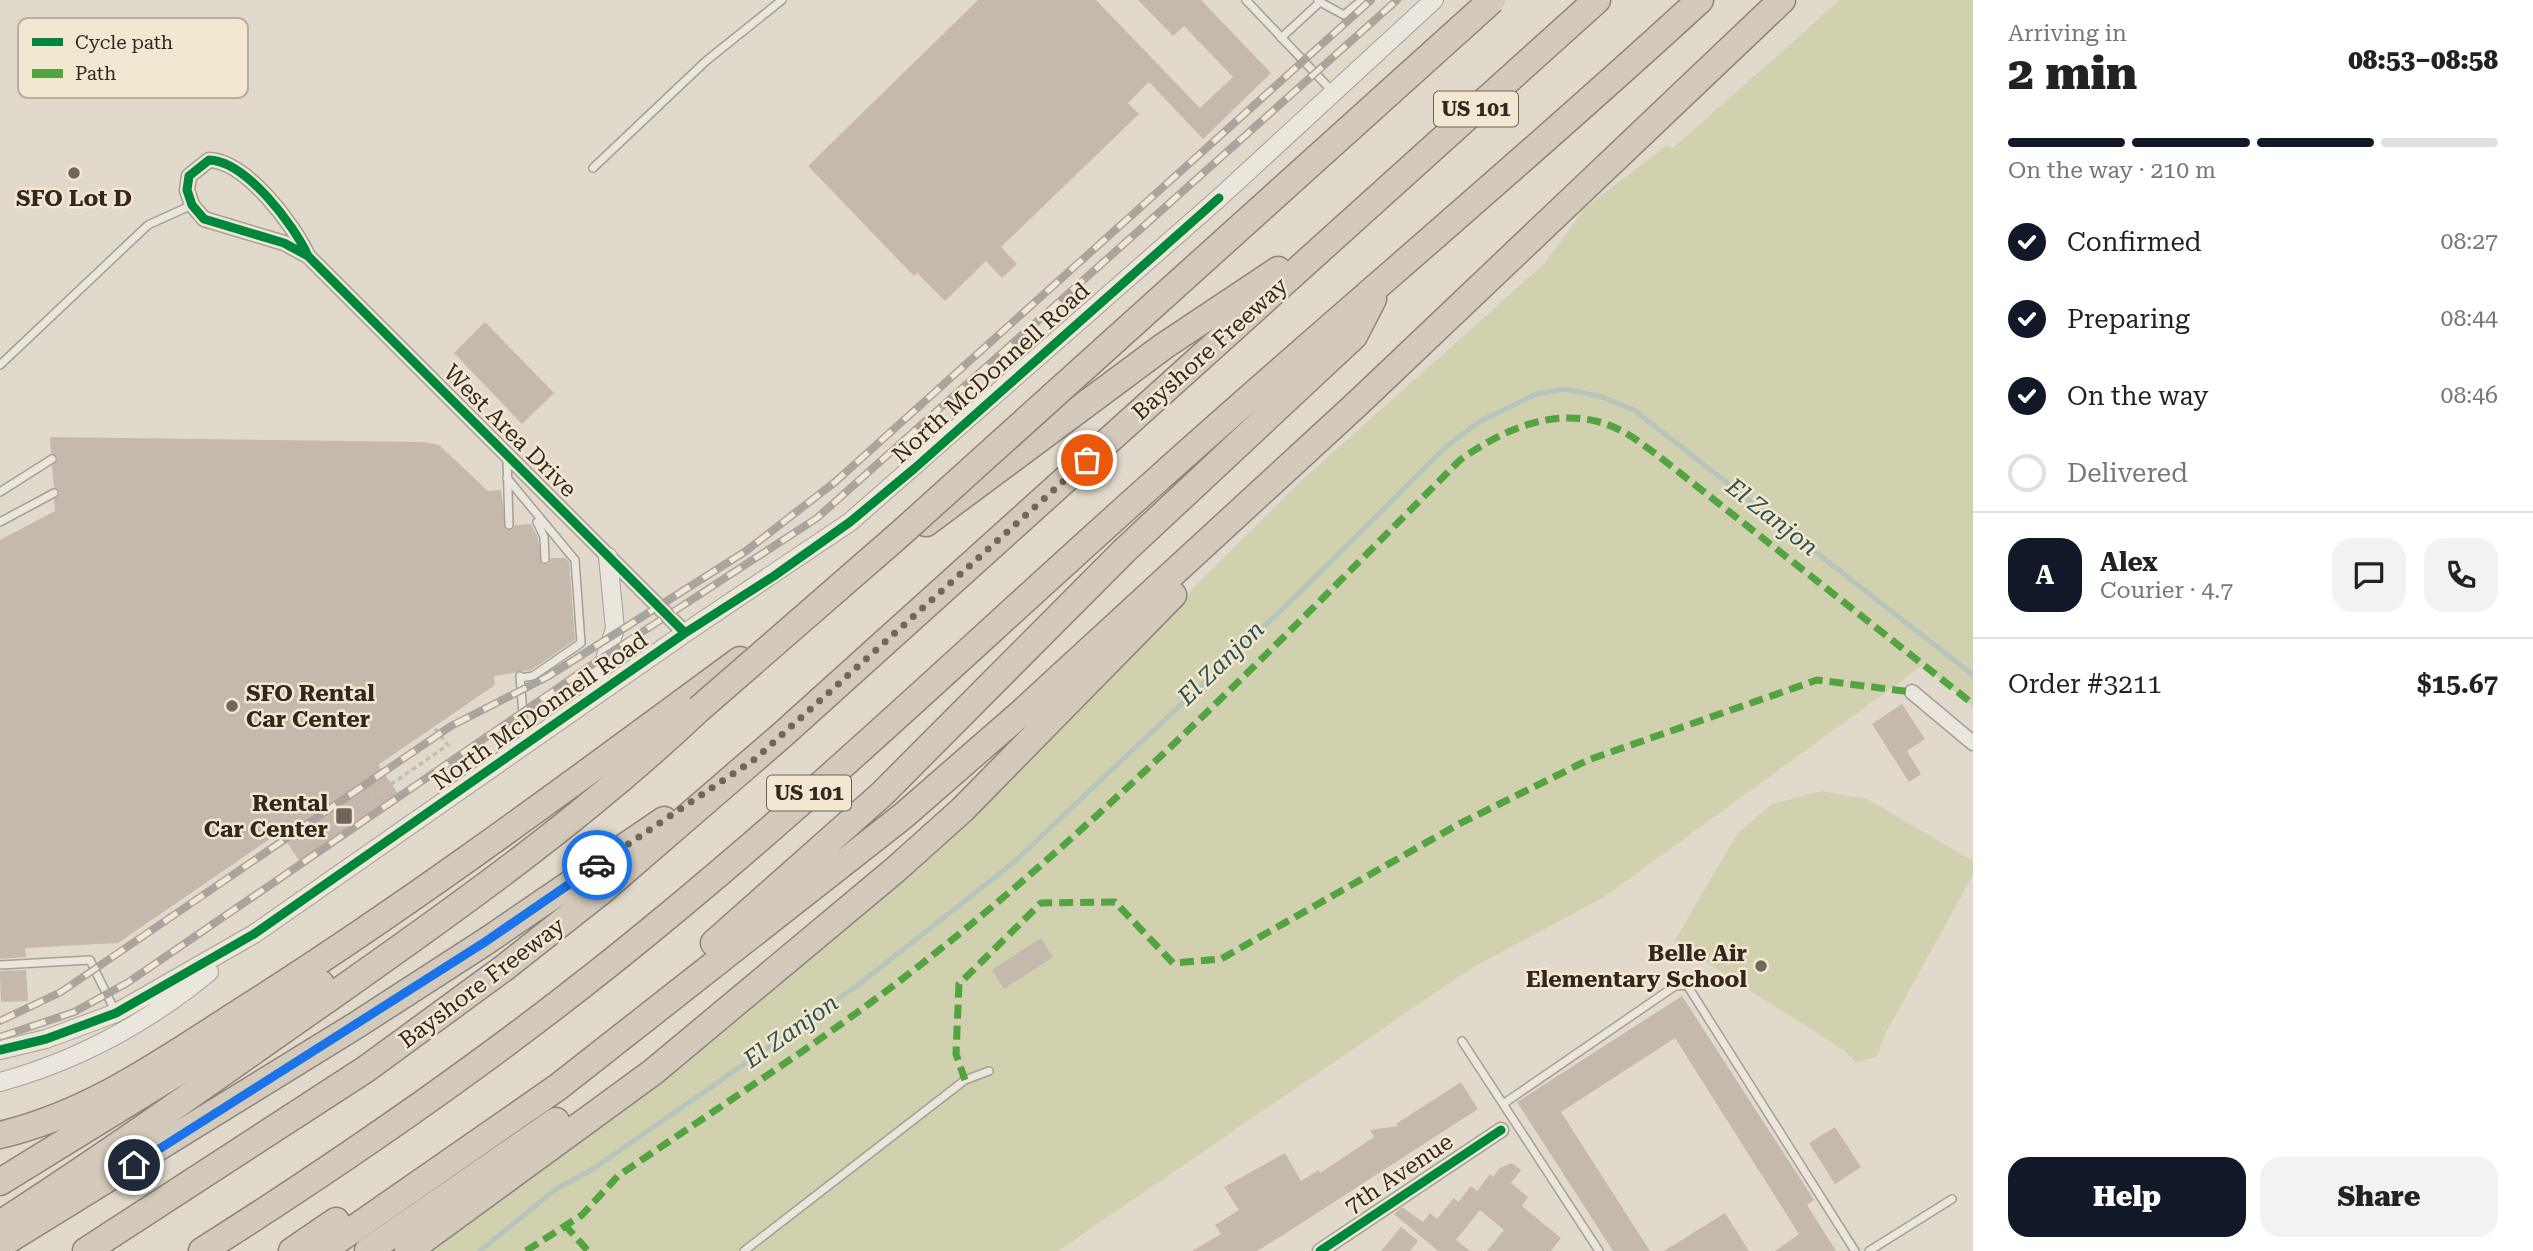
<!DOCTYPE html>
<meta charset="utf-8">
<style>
body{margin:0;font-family:"Roboto Serif",serif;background:#f2f2f2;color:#222;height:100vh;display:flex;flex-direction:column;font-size:26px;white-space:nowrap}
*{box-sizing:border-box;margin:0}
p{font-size:23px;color:#767676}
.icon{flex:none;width:38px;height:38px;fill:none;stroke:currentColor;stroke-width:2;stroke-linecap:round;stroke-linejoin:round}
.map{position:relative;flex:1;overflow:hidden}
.details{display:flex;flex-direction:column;background:#fff;width:560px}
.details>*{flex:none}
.pin{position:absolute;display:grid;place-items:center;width:60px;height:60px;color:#fff;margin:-30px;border:4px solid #fff;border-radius:50%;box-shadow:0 2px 7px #0007}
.courier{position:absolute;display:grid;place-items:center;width:70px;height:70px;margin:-35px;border:5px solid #1a73e8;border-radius:50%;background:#fff;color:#222;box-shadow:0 2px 9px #0007}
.overview em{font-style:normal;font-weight:800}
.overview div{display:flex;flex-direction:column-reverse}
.overview{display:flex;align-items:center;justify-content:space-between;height:119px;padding:0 35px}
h1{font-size:46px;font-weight:800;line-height:52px}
.bar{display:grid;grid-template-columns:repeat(4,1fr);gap:10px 7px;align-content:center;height:84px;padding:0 35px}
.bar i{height:9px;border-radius:5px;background:#e0e0e0}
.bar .on{background:#111827}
.bar p{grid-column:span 4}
.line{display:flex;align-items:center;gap:18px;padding:0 35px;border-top:2px solid #e0e0e0}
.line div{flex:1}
.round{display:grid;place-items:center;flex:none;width:74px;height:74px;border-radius:21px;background:#f2f2f2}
ol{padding:0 35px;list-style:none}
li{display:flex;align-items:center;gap:21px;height:77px}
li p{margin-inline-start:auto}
li .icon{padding:7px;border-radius:50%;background:#111827;color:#fff;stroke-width:4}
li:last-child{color:#767676}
li i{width:38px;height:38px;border:4px solid #e0e0e0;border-radius:50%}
.cta{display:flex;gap:14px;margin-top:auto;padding:14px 35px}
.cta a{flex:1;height:80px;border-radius:21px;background:#111827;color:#fff;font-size:28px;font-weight:800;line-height:80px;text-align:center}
.cta a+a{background:#f2f2f2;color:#222}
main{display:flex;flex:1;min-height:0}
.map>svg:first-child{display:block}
</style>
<main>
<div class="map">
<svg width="1973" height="1251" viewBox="0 0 1973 1251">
<rect width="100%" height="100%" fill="#e1dacc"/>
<path fill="#d1d0af" d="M1840,0H1973V707L1923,665L1604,897L1470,969L1058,1251H386L682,1042L975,806L1301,481L1545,263L1585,208L1667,145L1673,148Z
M1821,791L1867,799L1973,861V875L1885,1034L1877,1056L1856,1063L1845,1051L1674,942L1737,834L1772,804Z"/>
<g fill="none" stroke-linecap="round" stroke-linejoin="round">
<path stroke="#b7c6bc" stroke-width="5" d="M480,1251L556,1189L593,1169L858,985L1013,863L1294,598L1447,446L1479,422L1536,394L1565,389L1602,397L1634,410L1973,675"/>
</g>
<path fill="#c5b9ad" d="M978,0H1096L1200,108L1233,77L1184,26L1173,36L1138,0H1201L1271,73L1203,139L1149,82L1128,103L1139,114L1001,247L1017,264L1002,278L986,261L945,301L917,273L914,276L808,166Z
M485,322L554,393L522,424L454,353Z
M50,437L423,442L439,445L488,491L501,490L506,530H512L515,525L531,524L538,538L542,564H548L551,558H565L569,562L575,640L531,670L494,676L495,685L378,765L399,795L300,862L280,832L118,943L25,948L26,957L0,959V540L55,511L54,500L60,493L54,487L52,466L58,458L51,453Z
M1902,704L1925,739L1907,751L1921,774L1909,782L1872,724Z
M1041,938L1053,957L1004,989L992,970Z
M26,970L28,1001L1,1002L0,971Z
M1682,996L1814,1200L1807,1205L1836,1251H1775L1799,1234L1675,1038L1561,1112L1650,1251H1613L1517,1102Z
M1461,1082L1478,1109L1280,1237L1257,1251H1192L1221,1234L1215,1225L1239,1210L1224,1187L1285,1153L1301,1181L1319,1170L1320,1173L1374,1137L1370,1130L1398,1126L1396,1124Z
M1835,1127L1861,1167L1835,1184L1809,1143Z
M1512,1163L1521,1170L1511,1183L1528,1197L1522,1206L1561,1238L1551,1251H1487L1504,1230L1480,1210L1456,1240L1470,1251H1438L1394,1214L1402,1207L1423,1222L1430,1213L1437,1219L1454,1198L1458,1202L1471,1186L1477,1191L1490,1174L1493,1177L1500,1168Z
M1725,1213L1749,1251H1664Z
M1401,1227L1418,1241L1410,1251H1381Z"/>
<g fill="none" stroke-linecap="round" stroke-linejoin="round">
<g stroke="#a69f95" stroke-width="10">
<path id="service" d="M1246,0L1332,91
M1320,2L1344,15L1362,0
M1281,38L1320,2L1318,0
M593,168L706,61L782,0
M0,365L148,225L192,205
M507,457L509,525
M507,478L575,560L581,643L533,676L520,678
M0,492L52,459
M0,522L54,493
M537,522L544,537L545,559
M520,676L525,741
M0,965L90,960L116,1013
M1462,1041L1599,1251
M1503,1104L1675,986L1687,985L1855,1251
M744,1251L965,1080L989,1071
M1869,1251L1952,1199"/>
</g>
<g stroke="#a69f95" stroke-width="17">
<path id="minor" d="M308,256C294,225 246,161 209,160L189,176L187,190L192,205L204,219L284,243L308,256L685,633
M1912,692L1973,743
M1320,1251L1501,1130"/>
</g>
<g stroke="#a69f95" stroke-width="20">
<path id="tertiary" d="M592,698L615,629L608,557
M0,1050L46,1039L116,1013L254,934L685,633L850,522L1219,198L1434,0
M0,1082C77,1061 147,1023 209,972"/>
</g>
<g stroke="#8c857c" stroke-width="29">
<path id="motorway" d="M926,523L1164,346L1278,270
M714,943L882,794L1124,551L1354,336L1373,299
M0,1135C93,1113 168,1058 248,1007C417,900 578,779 740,660
M0,1182L321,984
M0,1224C113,1151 222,1073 332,996C460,906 585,817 699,709
M0,1245L355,1026L485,942L664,820
M86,1251L366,1069L504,968L604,889L781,736L1597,0
M202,1251C360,1151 513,1044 657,925C829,784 990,629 1156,481C1336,319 1522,164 1700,0
M292,1251L336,1221
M322,1251L558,1087L903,816L1020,714L1358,403L1782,0
M368,1251L556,1121
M408,1251L653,1072L895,870L963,809L1173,595"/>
</g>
<path stroke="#c2bcb4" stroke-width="3.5" stroke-dasharray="5 3.5" stroke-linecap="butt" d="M293,852L448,745L434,727"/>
<use href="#service" stroke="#eae5dd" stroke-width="7"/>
<use href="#minor" stroke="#eae5dd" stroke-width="14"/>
<use href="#tertiary" stroke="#eae5dd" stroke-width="18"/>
<use href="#motorway" stroke="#d4cabc" stroke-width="26"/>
<g stroke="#a9a49d" stroke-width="8">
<path id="rail" d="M0,1021L61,992L451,726L547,677L746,551L835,482L1371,0
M0,1037L74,1012L127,983L587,668L817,518L1397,0"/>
</g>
<use href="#rail" stroke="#f2e8d2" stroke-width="5" stroke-dasharray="16" stroke-linecap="butt"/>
<g stroke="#8c857c" stroke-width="29" stroke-linecap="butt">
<path id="motorway-bridge" d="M699,709L900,534L1492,0"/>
</g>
<use href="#motorway-bridge" stroke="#d4cabc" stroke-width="26"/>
<path stroke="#53a341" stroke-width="7" stroke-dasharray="14 7" stroke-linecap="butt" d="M965,1080L956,1054L959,984L1041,903L1115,902L1173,963L1221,959L1459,824L1588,760L1817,680L1912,692
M564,1224L588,1251
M526,1251L582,1215L618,1176C710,1113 804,1053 893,986C1098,830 1279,642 1460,460C1506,427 1564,402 1620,430C1633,436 1644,446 1656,454L1973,704"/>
<g stroke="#f2e8d2" stroke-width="13">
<path id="cycleway" d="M308,256C294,225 246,161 209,160L189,176L187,190L192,205L204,219L284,243L308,256L685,633
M0,1050L46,1039L116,1013L254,934L685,633L774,576L850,522L915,468L1219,198
M1320,1251L1501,1130"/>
</g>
<use href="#cycleway" stroke="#00873e" stroke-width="9"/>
</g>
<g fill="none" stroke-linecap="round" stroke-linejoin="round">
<path stroke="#71665b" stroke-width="7" stroke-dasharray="0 12.6" d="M597,865L755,759L1087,460"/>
<path stroke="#1a73e8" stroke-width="9" d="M134,1165L485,942L597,865"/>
</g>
<g fill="#71665b" stroke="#f2e8d2" stroke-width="2.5">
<circle cx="74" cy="173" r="7"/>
<circle cx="232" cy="706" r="7"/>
<rect x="335" y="807" width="18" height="18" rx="3.5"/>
<circle cx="1761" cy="966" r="7"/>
</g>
<g text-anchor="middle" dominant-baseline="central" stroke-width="5" stroke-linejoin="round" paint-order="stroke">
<g fill="#f2e8d2" stroke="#6d6254" stroke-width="2">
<rect x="1434" y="91.5" width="84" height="35" rx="5"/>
<rect x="767" y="775.5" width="84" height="35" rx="5"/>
</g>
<g font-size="21" font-weight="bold" fill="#34281e">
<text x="1476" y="109">US 101</text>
<text x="809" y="793">US 101</text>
</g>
<g font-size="23" font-weight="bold" fill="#34281e" stroke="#f2e8d2" text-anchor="end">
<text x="74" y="198" text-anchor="middle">SFO Lot D</text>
<text x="246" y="693" text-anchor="start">SFO Rental<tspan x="246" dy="26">Car Center</tspan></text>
<text x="328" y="803">Rental<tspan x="328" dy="26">Car Center</tspan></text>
<text x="1747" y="953">Belle Air<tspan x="1747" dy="26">Elementary School</tspan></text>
</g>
<g font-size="23" fill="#34281e" stroke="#f2e8d2">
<text transform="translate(1210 349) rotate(-42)">Bayshore Freeway</text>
<text transform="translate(991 373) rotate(-42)">North McDonnell Road</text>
<text transform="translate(510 431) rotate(45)">West Area Drive</text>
<text transform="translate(540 711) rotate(-35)">North McDonnell Road</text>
<text transform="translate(482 983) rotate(-37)">Bayshore Freeway</text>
<text transform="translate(1399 1174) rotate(-34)">7th Avenue</text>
</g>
<g font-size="24" font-style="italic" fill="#2e534f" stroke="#f2e8d2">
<text transform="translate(1772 517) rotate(38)">El Zanjon</text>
<text transform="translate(1221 663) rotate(-44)">El Zanjon</text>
<text transform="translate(791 1031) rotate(-35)">El Zanjon</text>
</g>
</g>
<rect x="18" y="18" width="230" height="80" rx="10" fill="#f2e8d2" stroke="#b9ae9c" stroke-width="2"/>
<rect x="32" y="38" width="31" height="8" fill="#00873e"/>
<rect x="32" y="69" width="31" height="9" fill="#53a341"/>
<g font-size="19" fill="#34281e">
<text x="75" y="49">Cycle path</text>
<text x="75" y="80">Path</text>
</g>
</svg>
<div class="pin" style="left:1087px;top:460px;background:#ea580c"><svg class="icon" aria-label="bag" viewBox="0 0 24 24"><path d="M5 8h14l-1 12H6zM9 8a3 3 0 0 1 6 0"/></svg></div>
<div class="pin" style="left:134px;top:1165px;background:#1f2937"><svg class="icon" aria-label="home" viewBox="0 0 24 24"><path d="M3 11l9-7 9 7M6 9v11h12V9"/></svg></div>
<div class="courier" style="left:597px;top:865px"><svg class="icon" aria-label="car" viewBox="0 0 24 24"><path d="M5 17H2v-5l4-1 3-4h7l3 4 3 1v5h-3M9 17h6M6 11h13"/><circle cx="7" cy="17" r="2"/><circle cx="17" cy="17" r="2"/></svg></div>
</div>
<section class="details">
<div class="overview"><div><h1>2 min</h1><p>Arriving in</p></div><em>08:53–08:58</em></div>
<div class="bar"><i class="on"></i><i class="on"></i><i class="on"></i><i></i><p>On the way · 210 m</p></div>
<ol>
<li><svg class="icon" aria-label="check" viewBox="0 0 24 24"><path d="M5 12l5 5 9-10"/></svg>Confirmed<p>08:27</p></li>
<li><svg class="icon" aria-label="check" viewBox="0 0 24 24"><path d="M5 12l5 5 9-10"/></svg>Preparing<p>08:44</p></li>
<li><svg class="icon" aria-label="check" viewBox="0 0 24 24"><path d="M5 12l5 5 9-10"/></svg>On the way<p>08:46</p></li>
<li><i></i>Delivered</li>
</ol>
<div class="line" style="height:126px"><b class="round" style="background:#111827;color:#fff">A</b><div><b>Alex</b><p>Courier · 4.7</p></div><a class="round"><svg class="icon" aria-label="chat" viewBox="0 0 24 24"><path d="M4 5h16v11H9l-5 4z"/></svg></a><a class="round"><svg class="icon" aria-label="phone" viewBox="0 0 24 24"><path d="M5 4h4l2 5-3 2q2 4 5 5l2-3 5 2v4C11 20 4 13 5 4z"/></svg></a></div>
<div class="line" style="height:91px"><div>Order #3211</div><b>$15.67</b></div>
<div class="cta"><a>Help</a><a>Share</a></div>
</section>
</main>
